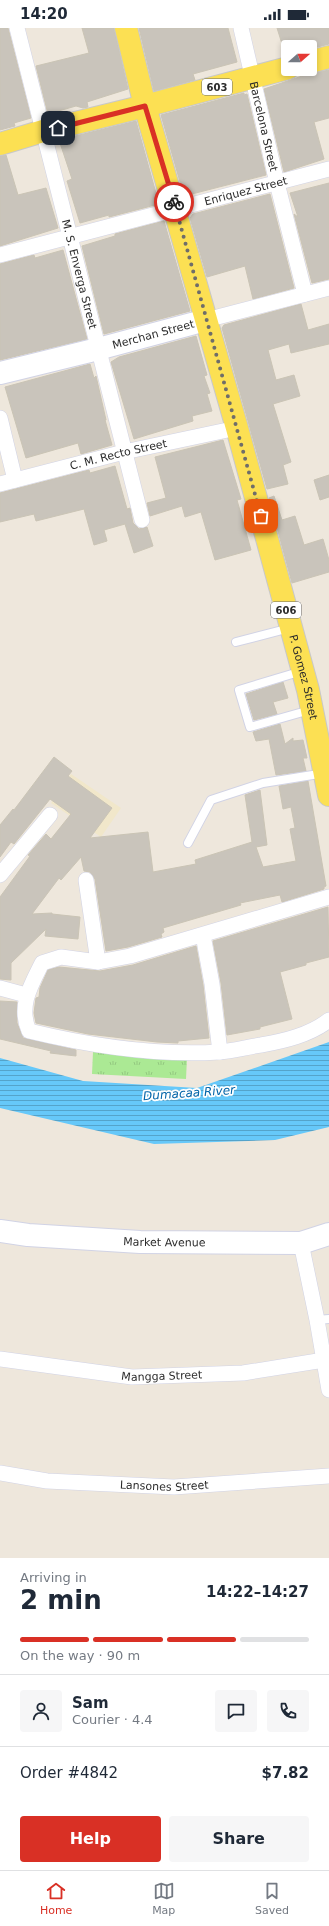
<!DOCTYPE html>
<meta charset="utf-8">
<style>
body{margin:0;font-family:"DejaVu Sans",sans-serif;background:#f6f6f7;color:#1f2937;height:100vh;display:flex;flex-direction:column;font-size:15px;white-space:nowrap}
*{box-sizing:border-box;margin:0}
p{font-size:13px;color:#747a83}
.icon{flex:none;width:22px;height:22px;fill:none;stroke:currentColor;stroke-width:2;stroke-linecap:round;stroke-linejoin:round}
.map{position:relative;height:1530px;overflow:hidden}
.sheet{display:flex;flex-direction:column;background:#fff;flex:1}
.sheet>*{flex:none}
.needle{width:26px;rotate:69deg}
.tools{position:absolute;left:281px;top:12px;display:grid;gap:8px}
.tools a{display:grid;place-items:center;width:36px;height:36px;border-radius:4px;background:#fff;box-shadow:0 2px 6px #0003;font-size:20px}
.pin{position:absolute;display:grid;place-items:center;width:34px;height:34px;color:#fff;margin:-17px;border-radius:8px;box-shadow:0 2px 6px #0006}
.courier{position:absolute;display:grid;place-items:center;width:40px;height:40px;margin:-20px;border:3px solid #d93025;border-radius:50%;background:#fff;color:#222;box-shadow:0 1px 5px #0007}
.head em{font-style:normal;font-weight:700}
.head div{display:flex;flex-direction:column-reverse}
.head{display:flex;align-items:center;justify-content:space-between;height:68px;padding:0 20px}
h1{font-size:26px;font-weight:700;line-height:30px}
.bar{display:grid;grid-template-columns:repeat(4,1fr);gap:6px 4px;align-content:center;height:48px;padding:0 20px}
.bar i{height:5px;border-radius:3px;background:#e0e1e3}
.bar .active{background:#d93025}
.bar p{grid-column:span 4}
.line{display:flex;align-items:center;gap:10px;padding:0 20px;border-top:1px solid #e0e1e3}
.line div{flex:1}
.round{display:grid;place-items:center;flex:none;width:42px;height:42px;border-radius:4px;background:#f6f6f7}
.action{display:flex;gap:8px;margin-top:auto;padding:8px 20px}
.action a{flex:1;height:46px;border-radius:4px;background:#d93025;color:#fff;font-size:16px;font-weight:700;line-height:46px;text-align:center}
.action a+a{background:#f6f6f7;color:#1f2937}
.status{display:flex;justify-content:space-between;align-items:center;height:28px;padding:0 20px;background:#fff;direction:ltr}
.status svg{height:11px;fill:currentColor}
.dock{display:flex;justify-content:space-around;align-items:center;height:56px;border-top:1px solid #e0e1e3;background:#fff;font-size:11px;color:#747a83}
.dock a{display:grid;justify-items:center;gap:2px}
.dock .active{color:#d93025}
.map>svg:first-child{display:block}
</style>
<div class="status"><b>14:20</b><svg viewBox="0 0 49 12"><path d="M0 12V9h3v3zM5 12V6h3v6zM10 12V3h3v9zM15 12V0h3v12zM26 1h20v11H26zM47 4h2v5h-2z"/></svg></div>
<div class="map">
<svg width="329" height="1530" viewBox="0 0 329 1530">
<defs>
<pattern id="grass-tufts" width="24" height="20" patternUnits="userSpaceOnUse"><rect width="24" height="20" fill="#abe994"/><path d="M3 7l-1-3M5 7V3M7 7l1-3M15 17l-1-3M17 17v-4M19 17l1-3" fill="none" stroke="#93c880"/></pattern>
<pattern id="water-rules" width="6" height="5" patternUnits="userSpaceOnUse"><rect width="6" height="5" fill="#66c8f9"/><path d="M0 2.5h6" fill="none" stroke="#54a3ca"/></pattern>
</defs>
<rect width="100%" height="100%" fill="#eee7dc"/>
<path fill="#f1e7ca" d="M71,746L121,780L101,809L51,775Z"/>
<path fill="url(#grass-tufts)" d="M93,1024L187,1030L186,1051L92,1046Z"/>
<path fill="url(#water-rules)" d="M329,1014V1099L275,1112L154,1116L0,1080V1030L83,1053L197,1060Z"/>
<path fill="#c9c4bb" stroke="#cac4b5" d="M0,0H8L31,90L14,95L15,98L0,102Z
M82,0H114L128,61L87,74L88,79L83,80L76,78L48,86L36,38L89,25Z
M139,0H228L237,34L193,46L195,52L154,63Z
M277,0H329V16L310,21V19H283Z
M329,42V90L314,94L324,131L284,144L264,61L308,46Z
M244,65V67L247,66L266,147L184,168L161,87Z
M136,93L159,176L109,189V187L80,195L67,153L72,151L59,112Z
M6,127L18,167L46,160L58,200L0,218V128Z
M329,155V251L312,255L294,186L298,189L290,165Z
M270,166L294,260L253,271L245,238L207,249L190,190L193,186Z
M164,193L190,283L104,306L82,218L115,208V206Z
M63,222L87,311L0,332V236L34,227L35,230Z
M301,276L308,302L329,296V316L291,325L289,316L268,322L276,352L294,347L300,368L273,376L291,434L283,437L288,456L267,461L222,300L224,297Z
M196,308L207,347L204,348L210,365L207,366L212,383L192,388L193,393L134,411L111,334L119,329Z
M90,336L94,350L96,348L106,392H105L112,417L81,426L78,415L26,430L5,359Z
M223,412L241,471L237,472L251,522L215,532L201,484L185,489L182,478L150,488L147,475L166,470L155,429Z
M115,438L127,481L130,480L133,495L139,501L147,499L153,518L134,525L125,496L104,502L107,513L94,517L84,481L36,493L34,486L0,494V465L89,442L90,445Z
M329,447V469L320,472L314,452Z
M274,468L282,492L295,488L304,517L323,511L329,532V544L292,555L269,470Z
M283,654L288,670L273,674L277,686L254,692L246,666Z
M280,696L285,716L293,710V713L303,712L307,730H303L306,743L276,747L269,711L256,713L253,704Z
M54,729L72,743L68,748L112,780L90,810L148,804L153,844L196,836L195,832L252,814L245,767L260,762L267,817L256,819L263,839L296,833L290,801L295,800L291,779L283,781L279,758L308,753L326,858L324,859V861L282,874L280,867L240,875L241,877L163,900L164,904L161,906L162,909L128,919L106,923L95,851L90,844L84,843L81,829L61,852L59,850L32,886L52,885V886L80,889L78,911L45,908L46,901L11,935V952L0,951V869L30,828L28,827L46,806L51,811L71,786L50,771L14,816L11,814L0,829V797L13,781L14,782Z
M328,879L329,929L306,935V937L280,944L292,991L260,999V1001L227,1007L221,955L213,913Z
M196,918L203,957L209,1010L178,1013V1015L157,1014L88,1006L36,995L34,985L36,970L39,969L40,960L48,942L59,939L100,943L133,937Z
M0,973L17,974V995L23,1010L76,1022V1028L50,1025L51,1023L0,1011Z"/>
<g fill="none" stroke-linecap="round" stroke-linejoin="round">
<g stroke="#d1d3e5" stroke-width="10">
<path id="lane" d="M236,614L290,600
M302,643L239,662L250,699L310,682
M188,815L211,772L263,755L325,745
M317,1292L329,1291"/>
</g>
<g stroke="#d1d3e5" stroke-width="16">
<g id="street">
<path id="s1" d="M17,0L142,492"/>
<path id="s2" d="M241,0L277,155L305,266"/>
<path id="s3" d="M0,227L329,141"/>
<path d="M206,292L329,260"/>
<path d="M0,390L15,452"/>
<path id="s4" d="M0,456L124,424L237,400"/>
<path d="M0,847L50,787"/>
<path d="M86,852L98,934"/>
<path d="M329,869L130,928L98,934L61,929L42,935C31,957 18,978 29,1003C91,1018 156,1028 219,1024C233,1023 247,1019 261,1017C284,1013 310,1007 329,992"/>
<path d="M203,907L212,956L220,1024"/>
<path d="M0,960L26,967"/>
<path d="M301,1215L317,1292L329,1362"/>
<path id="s5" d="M0,1331L132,1349L243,1345L324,1332"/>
<path id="s6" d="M0,1445L47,1453L174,1459L329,1448"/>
</g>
</g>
<g stroke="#d1d3e5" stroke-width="24">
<g id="secondary">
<path id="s7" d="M0,345L98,321L206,292"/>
<path id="s8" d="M0,1203L28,1207L140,1214L301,1215L329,1206"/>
</g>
</g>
<g stroke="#c8c8c8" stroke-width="24">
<g id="primary">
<path id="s9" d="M126,0L145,78L237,400L308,662L329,767"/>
<path d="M310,34L329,29"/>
<path d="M0,116L43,103L145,78L288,40"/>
</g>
</g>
<use href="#lane" stroke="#fff" stroke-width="8"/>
<use href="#street" stroke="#fff" stroke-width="15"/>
<use href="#secondary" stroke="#fff" stroke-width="22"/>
<use href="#primary" stroke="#fce053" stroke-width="22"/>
</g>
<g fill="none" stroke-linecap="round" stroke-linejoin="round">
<path stroke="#6f6d69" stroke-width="4" stroke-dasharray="0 7.2" d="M174,174L261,488"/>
<path stroke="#d93025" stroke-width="5" d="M58,100L145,78L174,174"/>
</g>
<g text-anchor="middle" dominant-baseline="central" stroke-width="3.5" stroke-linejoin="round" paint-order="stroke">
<g fill="#fff" stroke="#6b6b6b" stroke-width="1">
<rect x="202" y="51" width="30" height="16" rx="3"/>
<rect x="271" y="574" width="30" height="16" rx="3"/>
</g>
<g font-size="10" font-weight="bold" fill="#2b2b2b">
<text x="217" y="59">603</text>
<text x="286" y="582">606</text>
</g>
<g font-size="11" fill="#2b2b2b" stroke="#fff">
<text stroke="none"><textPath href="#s2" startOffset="101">Barcelona Street</textPath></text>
<text stroke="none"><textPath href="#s3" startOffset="254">Enriquez Street</textPath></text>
<text stroke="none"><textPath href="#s1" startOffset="254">M. S. Enverga Street</textPath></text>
<text stroke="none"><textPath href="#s7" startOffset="158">Merchan Street</textPath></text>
<text stroke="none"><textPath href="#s4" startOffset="122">C. M. Recto Street</textPath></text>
<text stroke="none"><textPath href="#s9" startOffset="673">P. Gomez Street</textPath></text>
<text stroke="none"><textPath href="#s8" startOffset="165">Market Avenue</textPath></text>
<text stroke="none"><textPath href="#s5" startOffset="163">Mangga Street</textPath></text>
<text stroke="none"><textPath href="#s6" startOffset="165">Lansones Street</textPath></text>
</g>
<g font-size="12" font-style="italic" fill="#0264a8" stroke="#fff">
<text transform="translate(189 1065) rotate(-4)">Dumacaa River</text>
</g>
</g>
</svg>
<div class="tools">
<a><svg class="needle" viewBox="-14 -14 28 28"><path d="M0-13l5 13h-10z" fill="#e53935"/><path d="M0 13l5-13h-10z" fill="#747a83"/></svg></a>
</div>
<div class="pin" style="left:261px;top:488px;background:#ea580c"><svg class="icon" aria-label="bag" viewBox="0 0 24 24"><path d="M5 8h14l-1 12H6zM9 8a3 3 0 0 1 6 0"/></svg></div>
<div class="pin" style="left:58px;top:100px;background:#1f2937"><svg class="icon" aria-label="home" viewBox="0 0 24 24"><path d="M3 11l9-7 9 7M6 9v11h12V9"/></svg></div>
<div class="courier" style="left:174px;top:174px"><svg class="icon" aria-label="bike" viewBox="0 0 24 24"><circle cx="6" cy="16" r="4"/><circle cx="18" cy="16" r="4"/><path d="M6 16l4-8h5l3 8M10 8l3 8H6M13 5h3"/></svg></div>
</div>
<section class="sheet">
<div class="head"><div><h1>2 min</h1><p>Arriving in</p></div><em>14:22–14:27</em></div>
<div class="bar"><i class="active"></i><i class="active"></i><i class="active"></i><i></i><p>On the way · 90 m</p></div>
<div class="line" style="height:72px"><a class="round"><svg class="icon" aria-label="person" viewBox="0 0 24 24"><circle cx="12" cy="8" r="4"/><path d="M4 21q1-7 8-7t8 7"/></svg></a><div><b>Sam</b><p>Courier · 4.4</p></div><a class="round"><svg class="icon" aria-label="chat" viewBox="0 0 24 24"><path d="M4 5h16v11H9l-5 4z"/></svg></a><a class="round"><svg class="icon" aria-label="phone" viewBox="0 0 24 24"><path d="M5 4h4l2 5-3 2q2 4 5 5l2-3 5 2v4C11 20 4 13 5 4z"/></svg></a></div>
<div class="line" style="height:52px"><div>Order #4842</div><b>$7.82</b></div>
<div class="action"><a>Help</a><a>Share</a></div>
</section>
<nav class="dock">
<a class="active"><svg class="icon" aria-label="home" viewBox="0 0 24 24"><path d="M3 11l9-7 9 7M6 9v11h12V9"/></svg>Home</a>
<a><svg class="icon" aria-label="map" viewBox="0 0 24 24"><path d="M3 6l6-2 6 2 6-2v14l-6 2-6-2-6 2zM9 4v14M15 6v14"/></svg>Map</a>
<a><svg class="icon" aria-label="saved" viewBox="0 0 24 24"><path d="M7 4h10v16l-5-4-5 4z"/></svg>Saved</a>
</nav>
